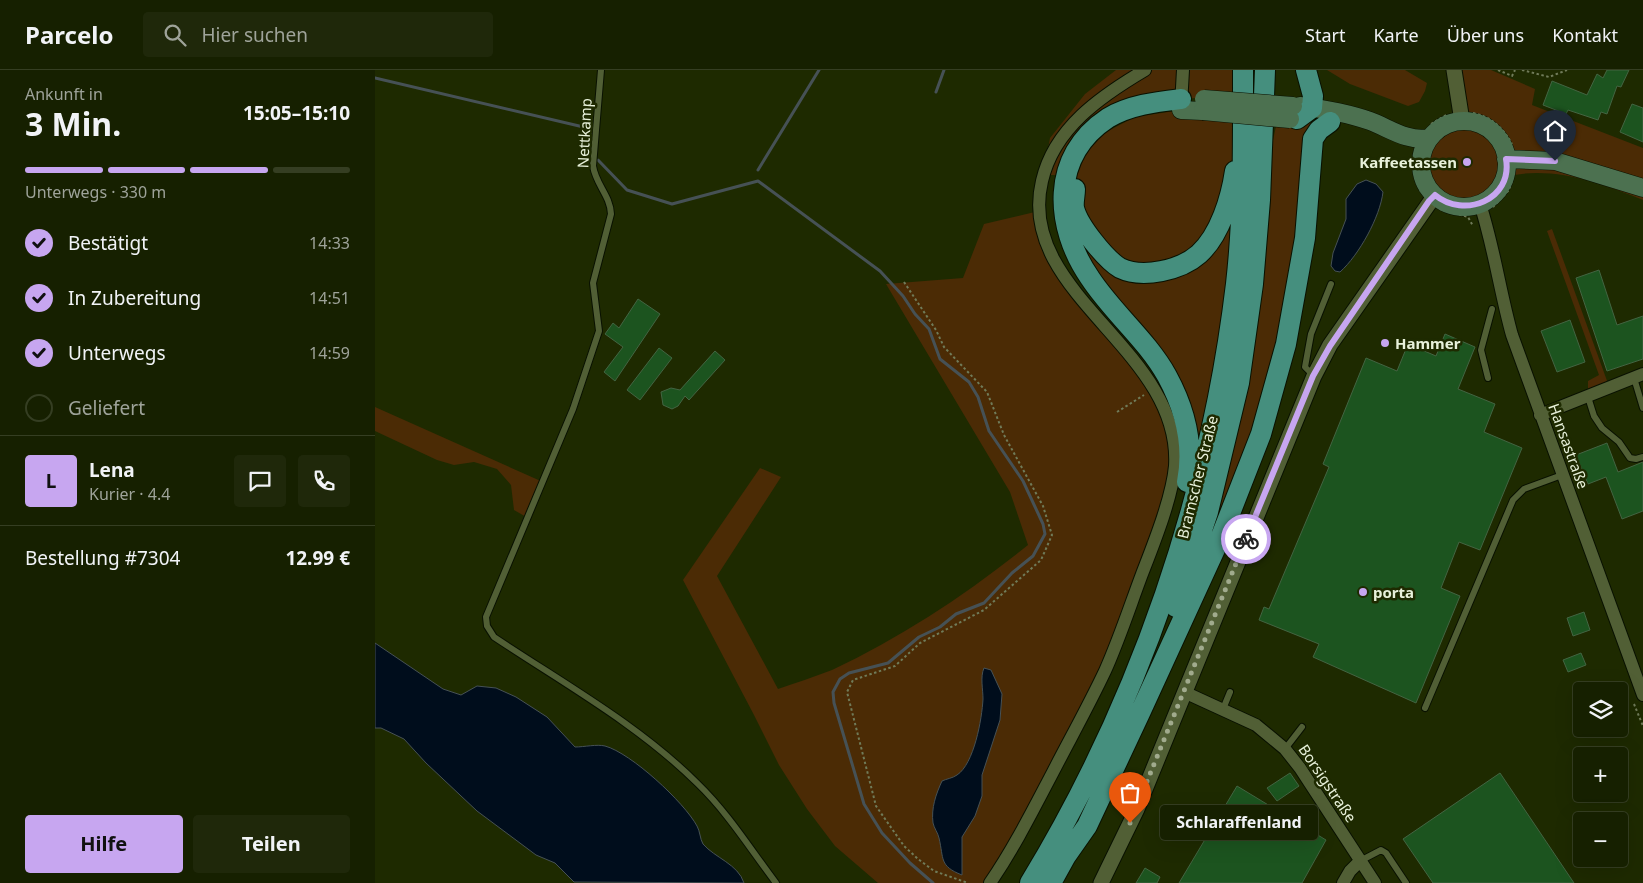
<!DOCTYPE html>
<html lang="de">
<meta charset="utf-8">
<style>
body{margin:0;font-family:"Noto Sans",sans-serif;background:#1f280a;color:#f1f3f6;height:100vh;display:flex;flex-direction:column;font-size:19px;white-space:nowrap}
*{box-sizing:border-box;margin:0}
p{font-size:16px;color:#9ea399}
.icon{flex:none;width:28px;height:28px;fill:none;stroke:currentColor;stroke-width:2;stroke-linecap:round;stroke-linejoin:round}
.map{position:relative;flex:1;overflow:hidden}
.panel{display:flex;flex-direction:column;background:#162000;width:375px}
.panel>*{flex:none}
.fabs{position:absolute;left:1198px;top:612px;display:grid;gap:10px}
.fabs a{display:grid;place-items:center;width:55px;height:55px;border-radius:5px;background:#162000;box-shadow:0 5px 20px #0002,0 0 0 1px #353e22;font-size:25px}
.pin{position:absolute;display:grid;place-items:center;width:42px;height:42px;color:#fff;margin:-51px -21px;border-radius:50% 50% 50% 0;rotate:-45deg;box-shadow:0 0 5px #0007}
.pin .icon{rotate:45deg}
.courier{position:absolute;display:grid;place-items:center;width:50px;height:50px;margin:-25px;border:4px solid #c7a6f0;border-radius:50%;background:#fff;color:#222;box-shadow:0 1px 6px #0007}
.bubble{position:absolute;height:35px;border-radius:5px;background:#162000;box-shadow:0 5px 20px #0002,0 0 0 1px #353e22;font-size:16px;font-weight:700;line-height:35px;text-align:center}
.overview em{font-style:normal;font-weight:700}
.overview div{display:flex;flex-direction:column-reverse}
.overview{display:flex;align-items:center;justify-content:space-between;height:85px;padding:0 25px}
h1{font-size:32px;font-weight:700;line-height:38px}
.bar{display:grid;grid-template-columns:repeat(4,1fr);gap:8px 5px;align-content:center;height:60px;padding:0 25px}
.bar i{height:6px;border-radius:4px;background:#353e22}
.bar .current{background:#c7a6f0}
.bar p{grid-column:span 4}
.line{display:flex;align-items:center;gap:12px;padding:0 25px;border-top:1px solid #353e22}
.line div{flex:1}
.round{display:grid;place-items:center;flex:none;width:52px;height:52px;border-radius:5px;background:#1f280a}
ol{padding:0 25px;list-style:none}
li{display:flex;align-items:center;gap:15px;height:55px}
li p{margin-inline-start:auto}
li .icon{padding:5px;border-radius:50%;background:#c7a6f0;color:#111;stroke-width:4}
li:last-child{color:#9ea399}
li i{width:28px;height:28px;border:2px solid #353e22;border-radius:50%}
.button{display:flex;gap:10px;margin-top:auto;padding:10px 25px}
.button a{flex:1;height:58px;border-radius:5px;background:#c7a6f0;color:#111;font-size:20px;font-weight:700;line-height:58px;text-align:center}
.button a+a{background:#1f280a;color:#f1f3f6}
header{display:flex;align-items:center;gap:30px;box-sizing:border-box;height:70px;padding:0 25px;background:#162000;border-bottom:1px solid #353e22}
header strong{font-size:24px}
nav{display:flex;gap:28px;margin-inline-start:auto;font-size:18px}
.search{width:350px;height:45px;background:#1f280a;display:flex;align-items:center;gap:12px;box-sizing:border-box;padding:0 18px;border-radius:5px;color:#9ea399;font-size:19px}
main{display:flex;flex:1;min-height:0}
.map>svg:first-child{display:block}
</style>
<header>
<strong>Parcelo</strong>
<div class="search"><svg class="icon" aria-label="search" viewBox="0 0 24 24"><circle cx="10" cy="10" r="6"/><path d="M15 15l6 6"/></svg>Hier suchen</div>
<nav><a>Start</a><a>Karte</a><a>Über uns</a><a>Kontakt</a></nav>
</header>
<main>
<section class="panel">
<div class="overview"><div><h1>3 Min.</h1><p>Ankunft in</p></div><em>15:05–15:10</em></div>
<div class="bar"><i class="current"></i><i class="current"></i><i class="current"></i><i></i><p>Unterwegs · 330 m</p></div>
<ol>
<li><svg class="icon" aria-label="check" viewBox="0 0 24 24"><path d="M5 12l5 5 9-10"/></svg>Bestätigt<p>14:33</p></li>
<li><svg class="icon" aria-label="check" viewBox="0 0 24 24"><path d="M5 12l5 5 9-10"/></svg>In Zubereitung<p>14:51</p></li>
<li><svg class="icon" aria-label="check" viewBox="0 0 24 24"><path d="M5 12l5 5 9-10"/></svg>Unterwegs<p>14:59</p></li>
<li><i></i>Geliefert</li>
</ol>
<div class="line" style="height:90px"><b class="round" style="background:#c7a6f0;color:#111">L</b><div><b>Lena</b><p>Kurier · 4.4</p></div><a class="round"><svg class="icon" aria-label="chat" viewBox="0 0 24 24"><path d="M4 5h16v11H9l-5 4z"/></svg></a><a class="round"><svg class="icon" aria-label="phone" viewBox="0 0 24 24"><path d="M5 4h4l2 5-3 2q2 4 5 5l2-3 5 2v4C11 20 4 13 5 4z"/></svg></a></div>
<div class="line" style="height:65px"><div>Bestellung #7304</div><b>12.99 €</b></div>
<div class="button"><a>Hilfe</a><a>Teilen</a></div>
</section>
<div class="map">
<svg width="1268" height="813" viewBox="0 0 1268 813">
<rect width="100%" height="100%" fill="#1e2a00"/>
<path fill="#4b2b05" d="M741,0H868V25L806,29L733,49L691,105H668L675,68L710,24Z
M952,0H1030L1052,13L1050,21L1044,32L1033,36L975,14Z
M1079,0H1116L1160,19L1157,35L1268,78V130C1229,114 1182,97 1139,105C1140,68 1125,42 1085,43Z
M806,40L867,52L846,306L807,434L815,399L807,339L715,208L699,139L700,110L711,82L729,63L760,47Z
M903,47L955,52L944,60L886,364L765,643L833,442L885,130Z
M1051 93a38 38 0 1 1 76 0a38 38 0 1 1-76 0Z
M664,141L680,192L779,318L800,396L731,600L615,813H503L460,776L432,739L404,695L379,645L308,510L385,398L406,407L342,506L403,619C420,613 439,607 457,600C527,567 592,524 653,475L635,422L511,214L588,208L609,154Z
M1177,159L1235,319L1213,327V311L1224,305L1172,161Z
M0,337L168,412L153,448L139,440L136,415L122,399L99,392L79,395L62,390L0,361Z"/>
<path fill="#000d1c" stroke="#465155" d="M991,110L1001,114L1008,122C1005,147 984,185 965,202L960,201L956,196L958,183L971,149V129L982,114Z
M0,573L68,619L86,625L102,616L121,618L141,627L172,647L200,677C209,677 222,674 230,676C256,683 309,732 322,756C325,761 325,769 328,774C340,788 363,794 369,813L199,812L180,793L161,785L102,741L51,693L29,669L6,658H0Z
M609,598L616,600L627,624L625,650L607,705V726L600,746L587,767V805C564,796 569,789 564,768C563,763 559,758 558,753C556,738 561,724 567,711C571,709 578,708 582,705C599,694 607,649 608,629C608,619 605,607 609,598Z"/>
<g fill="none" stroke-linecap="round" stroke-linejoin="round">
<path stroke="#465155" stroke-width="3" d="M0,8L217,59L215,81
M561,22L569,0
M223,90L252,120L297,134L383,111L505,201L528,226L540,244L554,259L565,289L594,312L603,327L614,361L648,411L668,454L670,464L658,486L637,503L609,533L581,544L565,557L544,567L513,593L474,603L465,609L458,622L459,633L489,734L507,763L535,793L558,813
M383,100L444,0"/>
</g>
<path fill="#1c541f" stroke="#436442" d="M1232,0H1254L1246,17L1242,16L1232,44L1226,42L1223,50L1193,40L1191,44L1168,35L1177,11L1212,25L1222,4L1228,8Z
M1257,34L1268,38V72L1245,62Z
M1224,200L1242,255L1268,246V289L1232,301L1201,208Z
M263,229L285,244L240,311L229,302L248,277L230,264L238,253L244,258Z
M1195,250L1210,292L1182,302L1166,261Z
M1070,264L1100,277L1083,319L1120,334L1109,362L1147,378L1105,480L1084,472L1066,518L1085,526L1041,633L938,587L944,574L884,550L889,537L894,539L954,397L948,394L991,288L1022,301L1033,274L1061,286Z
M284,278L297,288L265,330L252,320Z
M340,281L350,290L314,330L310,326L303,336L297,339L288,335L286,322L296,318L305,320Z
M1232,373L1243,402L1268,392V441L1247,449L1231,407L1213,414L1201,385Z
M1209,542L1215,560L1198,566L1192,548Z
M1206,583L1211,595L1193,602L1188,590Z
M915,703L924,716L902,731L892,718Z
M1125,703L1199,813H1058L1028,769Z
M862,716L951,770L927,813H804Z
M770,798L785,807L782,813H761Z"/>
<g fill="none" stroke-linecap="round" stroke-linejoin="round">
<g stroke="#091100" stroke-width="8">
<path id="service" d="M226,0L218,96C221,115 235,125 236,144L218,213L224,261L198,339L111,547L112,556L119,567C188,613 264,655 323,714C353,743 376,780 401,813
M939,306L930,297L936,264L956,214
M1113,308L1106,280L1117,239
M1259,308L1268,338
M1213,327L1219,346L1227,358L1244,372L1255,388L1261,389L1268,387
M1050,638L1138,430L1149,419L1187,405
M848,639L855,622
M910,679L927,657
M985,791L1006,780L1011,783L1031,813"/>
</g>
<g stroke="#091100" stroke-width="14">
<path id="minor" d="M806,35L808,0
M1105,134C1119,177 1125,222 1137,265L1268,625
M1165,345L1268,304
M809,622L881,655L910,679L925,698L1000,813
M615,813C639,778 658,740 678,702C695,669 714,635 730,601C744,570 755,536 767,504C779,473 797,428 800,396C807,279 640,224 667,111C679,58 726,26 770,0
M968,813L975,801L985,791"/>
</g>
<g stroke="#091100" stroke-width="17">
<path id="tertiary" d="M1079,0L1087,51
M726,813L762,739L939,306L955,275L1060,125"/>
</g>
<g stroke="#091100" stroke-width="19">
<path id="secondary" d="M925,36C949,39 972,43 995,51C1014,58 1032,72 1054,68
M806,40L828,41
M1046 94a43 43 0 1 1 86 0a43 43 0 1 1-86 0Z
M1131,89L1180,91L1268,118"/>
</g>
<g stroke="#091100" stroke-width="22">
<path id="trunk" d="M806,29C781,32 755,35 733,48C675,86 679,156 715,208C738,243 772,270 792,306C810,339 819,376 812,412
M922,49L937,38L938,26L931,0
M700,119C700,125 698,132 699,138C703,155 730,189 745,198C768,209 806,200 824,184C845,165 856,128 860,101
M801,537L833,442L864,313L878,214L885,130L890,0
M655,813C765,632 836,424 861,214C869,143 868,71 868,0
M676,813L691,786L712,756L765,643L847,464L886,364L911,274L930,168L938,69L944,60L955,52"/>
</g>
<path stroke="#707b59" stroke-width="2" stroke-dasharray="2.5 2.5" stroke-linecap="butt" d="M1123,0L1137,6L1140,0
M1147,0L1174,7L1192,0
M1098,43C1117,47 1128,58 1137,74
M1056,54L1073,44
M1040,81V107L1046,122
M1118,137L1134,120L1139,104
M1065,139L1093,147L1098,156
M529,212L561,260L569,277L612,322L629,365L668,436L677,465L666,490L609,540L545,573L520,596L478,610L472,622L501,736L529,776L543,789L559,801L593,813
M742,342L769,325
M1259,634L1268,656"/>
<use href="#service" stroke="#515f35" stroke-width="6"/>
<use href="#minor" stroke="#515f35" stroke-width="12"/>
<use href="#tertiary" stroke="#515f35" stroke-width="15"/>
<use href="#secondary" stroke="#4c7150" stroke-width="18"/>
<use href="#trunk" stroke="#458f7e" stroke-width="20"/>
<g stroke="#091100" stroke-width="19" stroke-linecap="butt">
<path id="secondary-bridge" d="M829,29L918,36
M828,41L915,49"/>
</g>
<use href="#secondary-bridge" stroke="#4c7150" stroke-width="18"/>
</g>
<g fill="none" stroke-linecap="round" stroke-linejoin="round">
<path stroke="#a1ab8e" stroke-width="5" stroke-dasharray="0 9" d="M755,753L871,469"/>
<path stroke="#c7a6f0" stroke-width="6" d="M871,469L938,306L955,276L1054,131L1060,125C1089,149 1138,130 1131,89L1180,91"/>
</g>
<g fill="#c7a6f0" stroke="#1e2a00" stroke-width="2">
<circle cx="1092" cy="92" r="5"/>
<circle cx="1010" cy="273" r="5"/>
<circle cx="988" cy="522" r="5"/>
</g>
<g text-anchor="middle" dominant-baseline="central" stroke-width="5" stroke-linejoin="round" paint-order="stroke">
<g font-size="15" fill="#e8f1da" stroke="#1e2a00">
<text transform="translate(209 63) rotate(-87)">Nettkamp</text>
<text transform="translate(1194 376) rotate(70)">Hansastraße</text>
<text transform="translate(822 407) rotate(-76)">Bramscher Straße</text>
<text transform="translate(953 713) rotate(56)">Borsigstraße</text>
</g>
<g font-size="15" font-weight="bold" fill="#e8f1da" stroke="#1e2a00" text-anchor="start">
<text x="1082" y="92" text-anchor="end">Kaffeetassen</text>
<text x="1020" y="273">Hammer</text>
<text x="998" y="522">porta</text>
</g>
</g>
</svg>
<div class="fabs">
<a><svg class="icon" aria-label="layers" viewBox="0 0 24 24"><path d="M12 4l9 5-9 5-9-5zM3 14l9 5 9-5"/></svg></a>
<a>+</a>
<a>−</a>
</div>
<div class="pin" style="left:755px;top:753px;background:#ea580c"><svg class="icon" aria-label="bag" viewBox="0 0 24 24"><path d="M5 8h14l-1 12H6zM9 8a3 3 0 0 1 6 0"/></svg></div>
<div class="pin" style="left:1180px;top:91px;background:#1f2937"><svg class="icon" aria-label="home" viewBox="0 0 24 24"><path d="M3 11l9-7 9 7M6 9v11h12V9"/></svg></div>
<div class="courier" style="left:871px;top:469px"><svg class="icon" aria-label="bike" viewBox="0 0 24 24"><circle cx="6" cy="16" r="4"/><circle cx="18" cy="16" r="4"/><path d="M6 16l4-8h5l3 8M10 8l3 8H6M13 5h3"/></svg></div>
<div class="bubble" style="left:785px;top:735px;width:158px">Schlaraffenland</div>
</div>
</main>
